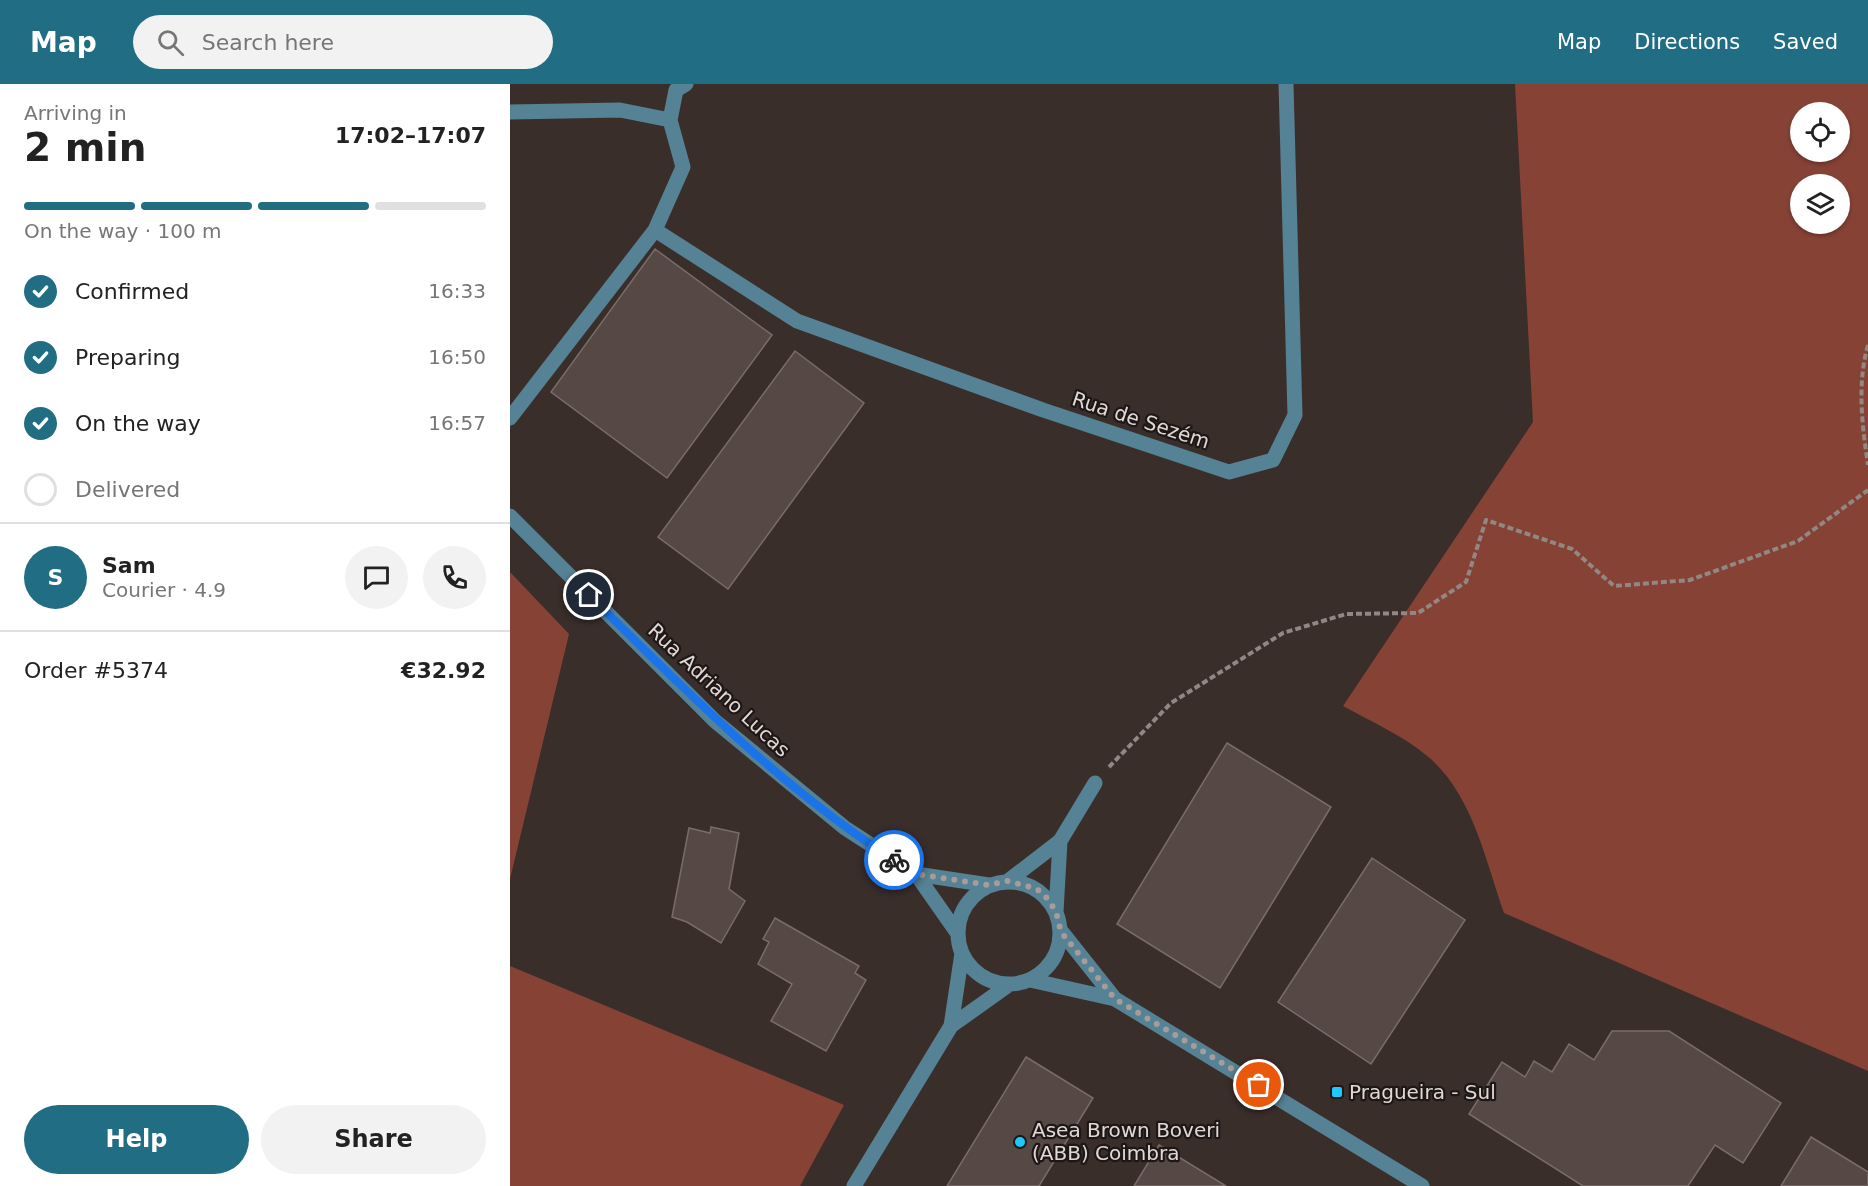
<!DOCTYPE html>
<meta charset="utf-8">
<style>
body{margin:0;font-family:"DejaVu Sans",sans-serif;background:#f2f2f2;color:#222;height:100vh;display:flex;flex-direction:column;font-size:22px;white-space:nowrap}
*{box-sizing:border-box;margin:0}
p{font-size:20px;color:#767676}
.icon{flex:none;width:33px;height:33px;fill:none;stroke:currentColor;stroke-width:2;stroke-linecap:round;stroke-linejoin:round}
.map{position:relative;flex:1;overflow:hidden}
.drawer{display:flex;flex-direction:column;background:#fff;width:510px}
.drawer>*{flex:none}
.buttons{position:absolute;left:1280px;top:18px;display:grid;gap:12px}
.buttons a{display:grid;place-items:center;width:60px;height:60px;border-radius:50%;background:#fff;box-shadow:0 2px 4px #0004;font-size:30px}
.pin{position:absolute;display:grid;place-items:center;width:51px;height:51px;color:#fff;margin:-26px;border:3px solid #fff;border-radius:50%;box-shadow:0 2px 6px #0007}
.courier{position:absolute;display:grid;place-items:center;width:60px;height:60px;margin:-30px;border:4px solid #1a73e8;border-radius:50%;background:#fff;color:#222;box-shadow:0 2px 8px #0007}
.head em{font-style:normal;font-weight:700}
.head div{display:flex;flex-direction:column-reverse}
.head{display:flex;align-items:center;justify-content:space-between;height:102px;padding:0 24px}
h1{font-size:39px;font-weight:700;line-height:45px}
.bar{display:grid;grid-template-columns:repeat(4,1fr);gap:9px 6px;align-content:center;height:72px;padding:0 24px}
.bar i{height:8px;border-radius:4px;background:#e0e0e0}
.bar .active{background:#206d84}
.bar p{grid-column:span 4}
.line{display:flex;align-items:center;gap:15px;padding:0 24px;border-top:2px solid #e0e0e0}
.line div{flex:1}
.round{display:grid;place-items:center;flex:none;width:63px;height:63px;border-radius:32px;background:#f2f2f2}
ol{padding:0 24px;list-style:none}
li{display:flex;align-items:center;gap:18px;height:66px}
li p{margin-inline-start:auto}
li .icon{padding:6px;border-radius:50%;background:#206d84;color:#fff;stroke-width:4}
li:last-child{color:#767676}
li i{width:33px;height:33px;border:3px solid #e0e0e0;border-radius:50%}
.cta{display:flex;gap:12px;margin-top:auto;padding:12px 24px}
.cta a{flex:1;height:69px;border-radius:36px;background:#206d84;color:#fff;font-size:24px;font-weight:700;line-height:69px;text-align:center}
.cta a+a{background:#f2f2f2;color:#222}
header{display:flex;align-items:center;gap:36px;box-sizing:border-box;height:84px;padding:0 30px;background:#206d84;color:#fff}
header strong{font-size:28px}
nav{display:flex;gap:33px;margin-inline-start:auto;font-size:21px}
.search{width:420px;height:54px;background:#f2f2f2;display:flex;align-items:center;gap:15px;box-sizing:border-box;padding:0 21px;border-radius:33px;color:#767676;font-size:22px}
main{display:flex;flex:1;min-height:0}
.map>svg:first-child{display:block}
</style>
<header>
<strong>Map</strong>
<div class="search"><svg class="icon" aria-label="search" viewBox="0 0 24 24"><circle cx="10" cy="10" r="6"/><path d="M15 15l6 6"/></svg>Search here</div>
<nav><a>Map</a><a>Directions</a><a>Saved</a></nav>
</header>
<main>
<section class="drawer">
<div class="head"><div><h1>2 min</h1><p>Arriving in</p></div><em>17:02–17:07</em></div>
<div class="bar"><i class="active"></i><i class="active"></i><i class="active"></i><i></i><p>On the way · 100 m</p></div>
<ol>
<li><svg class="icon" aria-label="check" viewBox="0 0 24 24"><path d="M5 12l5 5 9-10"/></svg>Confirmed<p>16:33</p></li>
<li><svg class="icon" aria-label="check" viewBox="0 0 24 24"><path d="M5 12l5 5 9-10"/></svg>Preparing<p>16:50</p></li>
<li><svg class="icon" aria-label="check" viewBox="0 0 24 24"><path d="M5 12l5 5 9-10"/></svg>On the way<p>16:57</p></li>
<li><i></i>Delivered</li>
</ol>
<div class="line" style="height:108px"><b class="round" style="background:#206d84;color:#fff">S</b><div><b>Sam</b><p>Courier · 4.9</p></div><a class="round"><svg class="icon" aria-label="chat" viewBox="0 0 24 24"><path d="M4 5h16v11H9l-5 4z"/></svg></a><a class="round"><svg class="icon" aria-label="phone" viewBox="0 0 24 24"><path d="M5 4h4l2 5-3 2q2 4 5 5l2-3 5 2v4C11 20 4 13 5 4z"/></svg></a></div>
<div class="line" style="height:78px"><div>Order #5374</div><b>€32.92</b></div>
<div class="cta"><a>Help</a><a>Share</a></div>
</section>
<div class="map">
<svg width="1358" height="1102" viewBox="0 0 1358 1102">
<rect width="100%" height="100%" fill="#3a2e2b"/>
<path fill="#874236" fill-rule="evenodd" d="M1005,0H1358V987L994,829C975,775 962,708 916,671C892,651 860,637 833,622L1023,338ZM1290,28H1329V68H1290ZM1290,100H1329V140H1290Z
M0,488L59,550L0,795Z
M0,882L334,1021L290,1102H0Z"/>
<path fill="#554845" stroke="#7a6c69" stroke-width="1.5" d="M145,165L262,251L157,394L41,308Z
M285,267L354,319L218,505L148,453Z
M717,659L821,723L710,904L607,840Z
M201,743L229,749L219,805L235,817L211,859L177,838L162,833L179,744L200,749Z
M862,774L955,836L861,980L768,918Z
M265,834L349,882L345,889L356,896L316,967L261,937L282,900L248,880L259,858L253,855Z
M1102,947H1159L1271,1019L1233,1079L1205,1061L1178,1102H1073L959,1030L992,978L1015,993L1024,977L1042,988L1059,960L1084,976Z
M516,973L583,1014L529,1102H437Z
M1301,1053L1358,1088V1102H1271Z
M649,1061L716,1102H624Z"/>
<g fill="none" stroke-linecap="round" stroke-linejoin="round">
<path stroke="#918785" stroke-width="4" stroke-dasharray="6 3" stroke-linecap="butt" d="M1358,261C1347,299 1352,342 1358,381
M599,683L661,619L773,549L836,530L908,529L956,498L976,436L1062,465L1104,502L1180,496L1288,457L1358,406"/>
<path stroke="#558294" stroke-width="15" d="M0,28L110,26L160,36L173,83L145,146L0,334
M160,36L166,6L176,0
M145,146L287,237L533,326L719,388L763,376L785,331L776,0
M0,432L205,637L335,744L406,790L448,850
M406,790L479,801
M498,797L550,757L585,699
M448 849a51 51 0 1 1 102 0a51 51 0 1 1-102 0Z
M546,828L550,757
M551,847L605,915
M520,896L605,915L912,1102
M441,942L452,869
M344,1102L441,942L500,900"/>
</g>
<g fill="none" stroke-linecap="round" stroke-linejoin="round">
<path stroke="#a69c9a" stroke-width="6" stroke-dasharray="0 10.8" d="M384,776L406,790L478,801L498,797L527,805L538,815L546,828L551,848L605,915L749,1001"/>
<path stroke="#1a73e8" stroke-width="8" d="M79,511C175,606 269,702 384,776"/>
</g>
<g fill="#1dc9fc" stroke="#1d1716" stroke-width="2">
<rect x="821" y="1002" width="12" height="12" rx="3"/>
<circle cx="510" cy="1058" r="6"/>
</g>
<g text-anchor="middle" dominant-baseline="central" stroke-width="4.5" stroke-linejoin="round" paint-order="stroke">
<g font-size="20" fill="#e0d8d6" stroke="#1d1716">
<text transform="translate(631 336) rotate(18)">Rua de Sezém</text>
<text transform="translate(209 606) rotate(43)">Rua Adriano Lucas</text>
</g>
<g font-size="20" fill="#e0d8d6" stroke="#1d1716" text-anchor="start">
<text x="839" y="1008">Pragueira - Sul</text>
<text x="522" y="1046">Asea Brown Boveri<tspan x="522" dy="23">(ABB) Coimbra</tspan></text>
</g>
</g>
</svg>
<div class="buttons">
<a><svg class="icon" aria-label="locate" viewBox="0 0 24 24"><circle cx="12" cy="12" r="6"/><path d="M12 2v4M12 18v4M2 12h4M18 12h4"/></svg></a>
<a><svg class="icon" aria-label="layers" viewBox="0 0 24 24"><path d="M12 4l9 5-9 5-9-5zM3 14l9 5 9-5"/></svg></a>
</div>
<div class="pin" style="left:749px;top:1001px;background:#ea580c"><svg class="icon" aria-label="bag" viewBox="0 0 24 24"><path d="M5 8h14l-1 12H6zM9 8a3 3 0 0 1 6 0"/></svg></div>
<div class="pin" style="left:79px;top:511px;background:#1f2937"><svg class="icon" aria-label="home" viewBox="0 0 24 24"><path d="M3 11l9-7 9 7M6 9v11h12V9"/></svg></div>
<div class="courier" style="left:384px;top:776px"><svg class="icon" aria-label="bike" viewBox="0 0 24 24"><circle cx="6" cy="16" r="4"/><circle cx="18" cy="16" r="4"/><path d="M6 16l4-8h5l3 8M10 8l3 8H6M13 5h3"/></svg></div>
</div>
</main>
